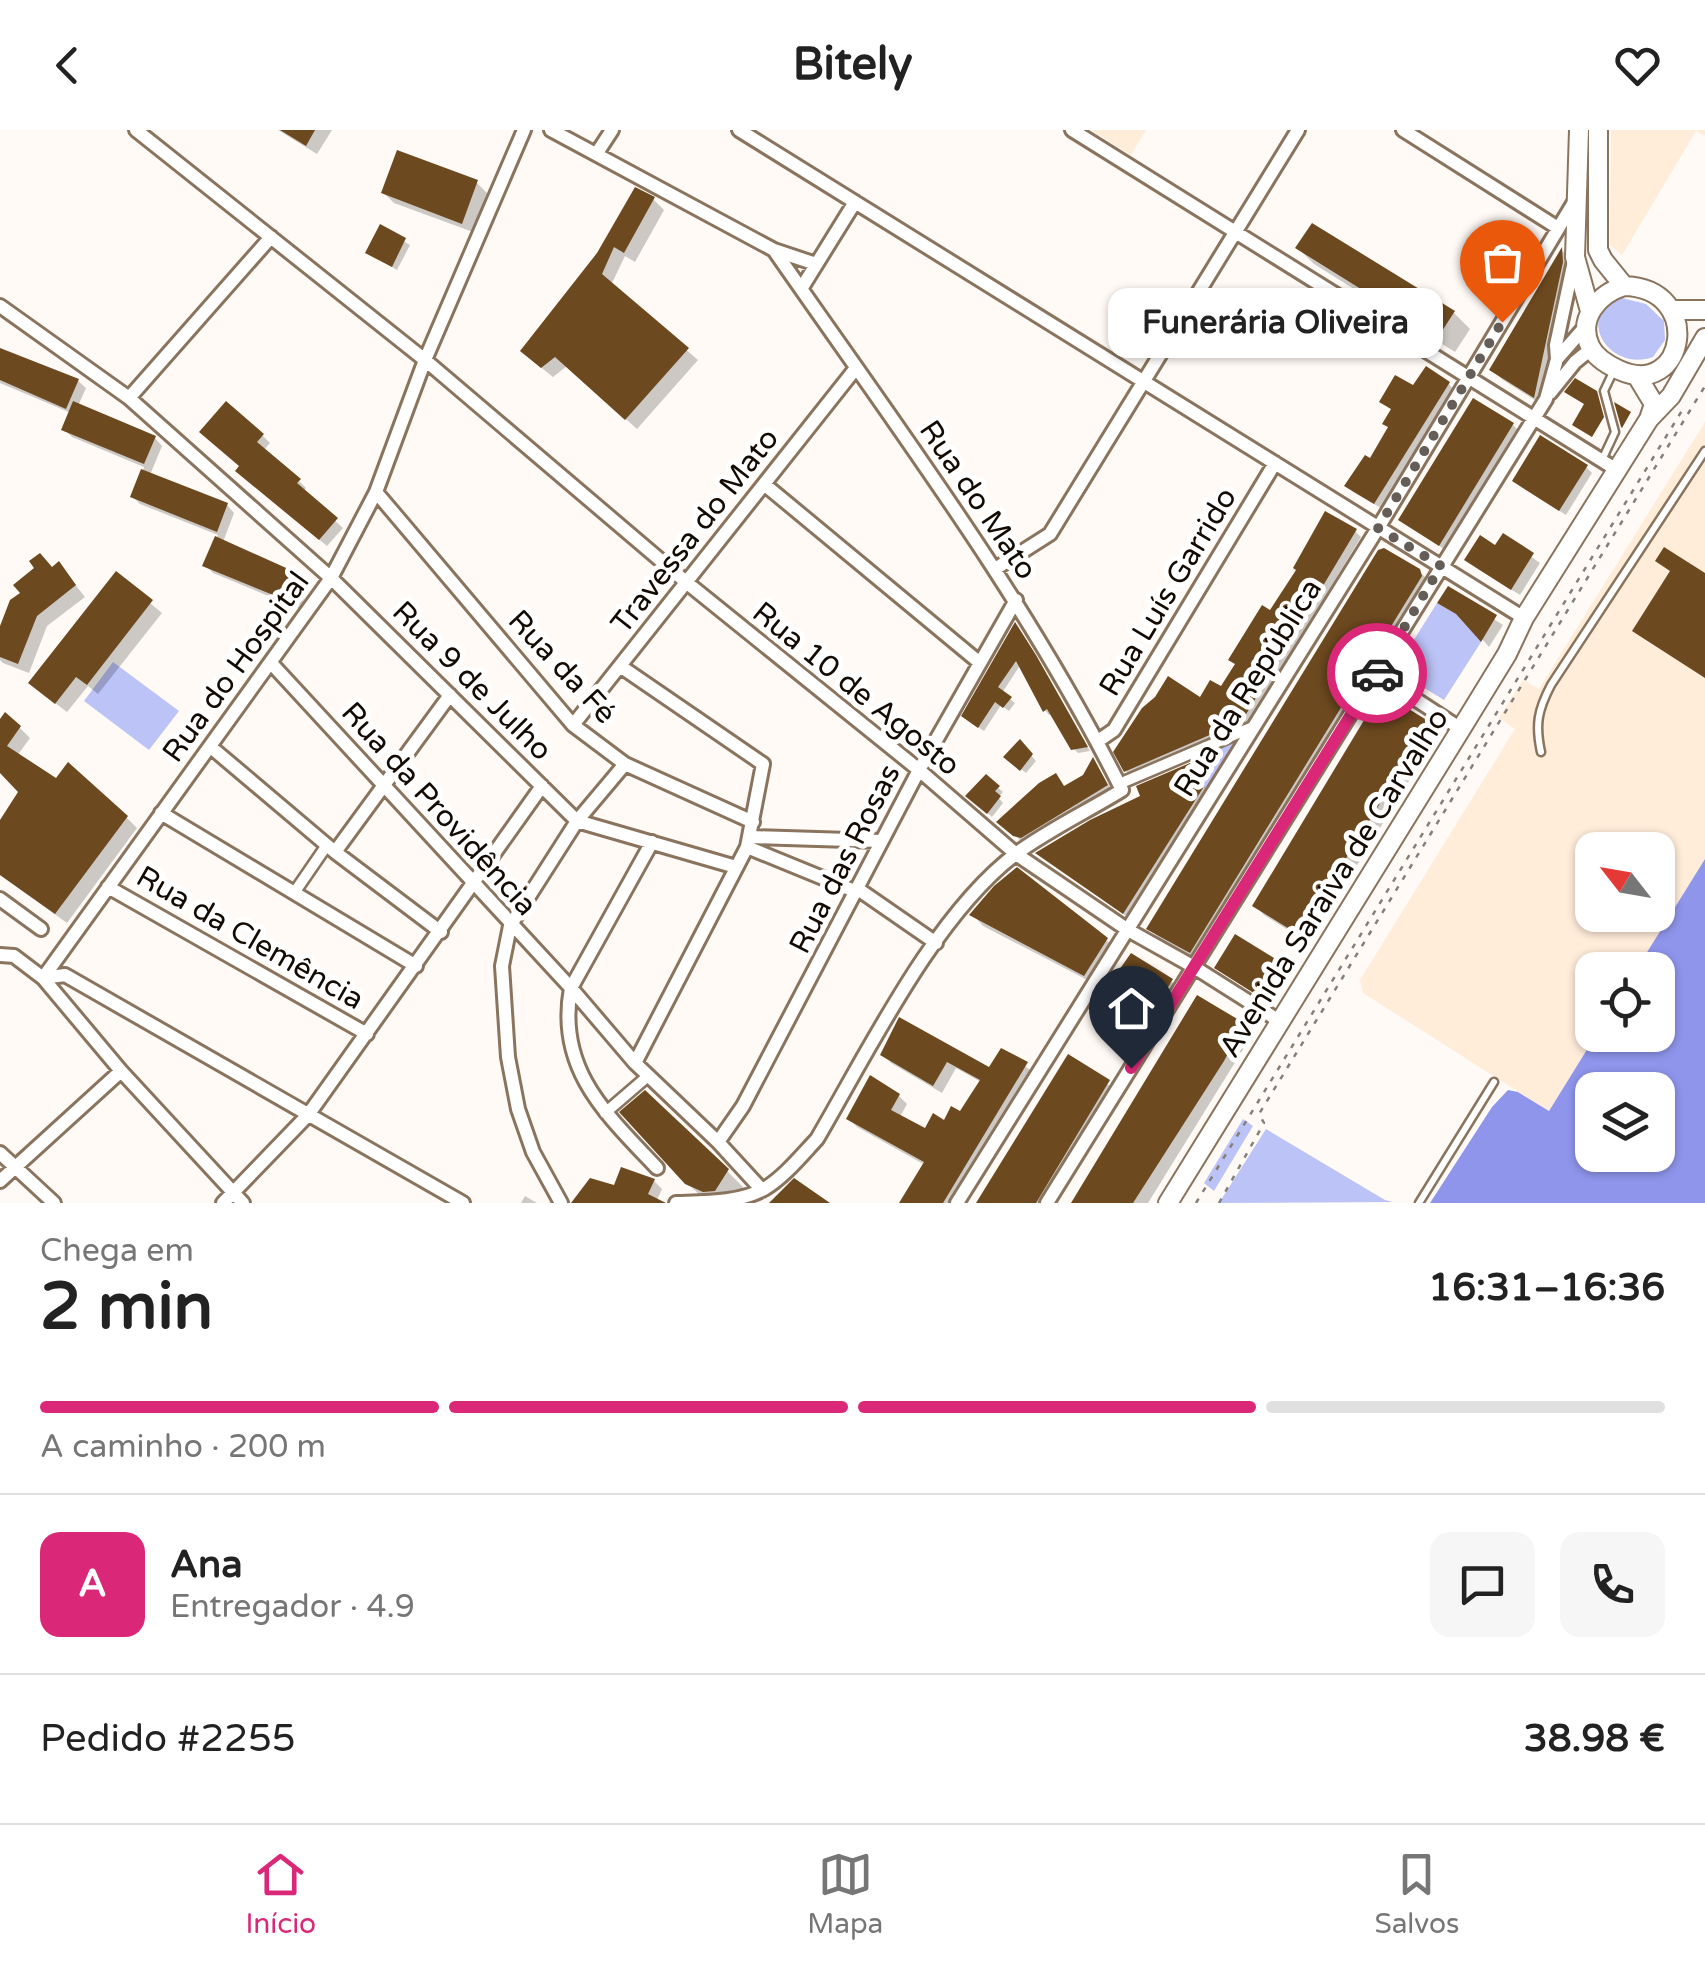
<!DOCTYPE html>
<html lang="pt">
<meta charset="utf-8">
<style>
body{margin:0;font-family:"Varela Round",sans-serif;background:#f6f6f6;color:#222;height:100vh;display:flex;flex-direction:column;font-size:38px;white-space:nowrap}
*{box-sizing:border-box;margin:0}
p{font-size:32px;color:#767676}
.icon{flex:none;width:55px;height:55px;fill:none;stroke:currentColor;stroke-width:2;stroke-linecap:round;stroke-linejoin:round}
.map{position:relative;height:1073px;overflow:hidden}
.panel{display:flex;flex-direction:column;background:#fff;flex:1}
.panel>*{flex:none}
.needle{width:65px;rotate:301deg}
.tools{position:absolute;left:1575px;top:702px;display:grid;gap:20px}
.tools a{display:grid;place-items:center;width:100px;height:100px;border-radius:20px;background:#fff;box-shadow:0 2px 8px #0004;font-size:50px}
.pin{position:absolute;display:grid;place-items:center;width:85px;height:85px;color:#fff;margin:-102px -42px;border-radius:50% 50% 50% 0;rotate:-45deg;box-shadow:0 0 10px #0007}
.pin .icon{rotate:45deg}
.courier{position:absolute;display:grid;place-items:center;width:100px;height:100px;margin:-50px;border:8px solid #db2777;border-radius:50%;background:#fff;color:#222;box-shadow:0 2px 12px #0007}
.bubble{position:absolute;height:70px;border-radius:20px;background:#fff;box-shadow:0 2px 8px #0004;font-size:32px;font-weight:700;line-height:70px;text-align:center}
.overview em{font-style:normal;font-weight:700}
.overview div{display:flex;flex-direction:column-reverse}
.overview{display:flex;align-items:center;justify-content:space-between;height:170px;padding:0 40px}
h1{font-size:65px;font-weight:700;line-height:75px}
.bar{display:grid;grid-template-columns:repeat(4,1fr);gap:15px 10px;align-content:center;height:120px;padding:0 40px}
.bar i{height:12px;border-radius:8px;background:#e0e0e0}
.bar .selected{background:#db2777}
.bar p{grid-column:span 4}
.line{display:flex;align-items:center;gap:25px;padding:0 40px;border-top:2px solid #e0e0e0}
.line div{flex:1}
.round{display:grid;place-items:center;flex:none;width:105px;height:105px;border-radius:20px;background:#f6f6f6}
header{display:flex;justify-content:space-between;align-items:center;height:130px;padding:0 40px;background:#fff;font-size:45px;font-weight:700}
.tab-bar{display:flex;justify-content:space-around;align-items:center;height:140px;border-top:2px solid #e0e0e0;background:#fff;font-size:28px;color:#767676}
.tab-bar a{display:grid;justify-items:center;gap:5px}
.tab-bar .selected{color:#db2777}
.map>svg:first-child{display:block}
</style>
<header><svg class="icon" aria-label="back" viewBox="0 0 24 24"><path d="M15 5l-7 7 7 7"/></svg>Bitely<svg class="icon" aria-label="heart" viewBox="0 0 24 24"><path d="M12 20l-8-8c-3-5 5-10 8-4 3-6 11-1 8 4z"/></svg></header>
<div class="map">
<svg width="1705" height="1073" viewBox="0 0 1705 1073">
<rect width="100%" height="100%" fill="#fffaf5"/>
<path fill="#ffecd9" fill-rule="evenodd" d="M1091,0H1146L1131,25Z
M1611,0H1705V6L1696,1L1622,125L1610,115Z
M1705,292V729L1636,840H1592V905H1596L1549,981L1363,863L1360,850L1515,599L1499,588L1523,550L1539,559ZM1592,720H1658V785H1592Z"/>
<path fill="#bcc3f7" d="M1622,168L1646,174L1664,191L1665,210L1653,227C1608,243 1573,183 1622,168Z
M1437,473L1456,484L1481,512L1444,570L1395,540Z
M113,532L179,581L149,620L84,571Z
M1255,596L1207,663L1188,624Z
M1243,989L1253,996L1214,1061L1204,1053Z
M1266,999L1385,1070L1393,1072L1219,1073Z"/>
<path fill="#8f95eb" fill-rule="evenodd" d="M1705,729V1073H1430L1492,977L1508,960L1518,962L1549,981L1596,905H1658V840H1636ZM1592,960H1658V1025H1592Z"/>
<path fill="#0003" d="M278,0H332L317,24Z
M477,53L487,63L473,102L394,73L384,63Z
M653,69L664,80L635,132L625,126L611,155L698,230L637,299L567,236L553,247L533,231L599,124Z
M381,98L410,115L397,140L368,123Z
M1298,118L1454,183L1470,199L1455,222L1314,134Z
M1530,119L1534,123L1510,165L1493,153Z
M1563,121L1572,130L1544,276L1503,250L1492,240Z
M0,221L78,251L86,258L78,276L155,308L162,316L150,345L227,375L234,383L223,412L303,448L310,455L300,479L213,443L205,435L218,405L140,374L133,367L144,337L72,307L64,299L71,283L0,253Z
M1448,253L1454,260L1381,378L1353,362L1347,356L1370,331L1390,298L1393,281L1382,272L1413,258Z
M1513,295L1520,302L1448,422L1401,389Z
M203,302L263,306L270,313L263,321L299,351L306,358L303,362L343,398L327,416L246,349L242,337Z
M1586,337L1592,343L1566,385L1522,357Z
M1355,401L1361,407L1247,596L1132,647L1126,641L1201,570L1222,560L1271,484Z
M1504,407L1540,433L1520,465L1475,437L1496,418Z
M59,434L85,467L47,496L29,543L3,533L0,530V503Z
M1419,441L1429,451L1200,831L1159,808L1149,798Z
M116,445L162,483L98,564L88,556L67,582L42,563Z
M1449,460L1503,495L1489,517L1465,490L1440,473Z
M1019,499L1090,621L1078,623L1073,618L1052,583L1049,585L1045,580L1021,534L1002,563L1015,573L1009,581L1001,575L984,601L969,591Z
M0,593L19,597L30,608L17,626L57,651L126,687L137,698L67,793L0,745V695L22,662L0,640Z
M1428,594L1438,604L1309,813L1264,785L1255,775Z
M1020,613L1036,631L1026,643L1006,627Z
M1094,631L1113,662L1028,713L1022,712L1000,692L1056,646L1066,658L1085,647Z
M1189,636L1199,646L1211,669L1133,791L1039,723L1144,667Z
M986,647L1003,662L998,667L1003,673L992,687L968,666Z
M973,785L1106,810L1117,820L1095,854L983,796Z
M1280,835L1288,842L1268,872L1217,837Z
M1171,851L1179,859L1163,886L1114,853Z
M1198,869L1243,895L1252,905L1148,1073H1074Z
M900,891L990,941L1002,921L1035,943L955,1073H902L925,1035L857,997L849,989L899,966L907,974L900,987L926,1002L961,984L981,952L956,938L942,963L891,933L883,925Z
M1068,927L1117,961L1049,1073H978Z
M727,1041L743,1057L733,1073L704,1069L686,1052Z
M591,1051L615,1058L654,1051L662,1059L657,1070L665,1073H573Z
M525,1066L537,1073H521Z"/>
<path fill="#6d491f" d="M280,0H315L306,16Z
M397,20L478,50L462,94L381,63Z
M635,57L655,67L624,123L614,117L602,144L689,218L625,290L555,227L541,238L520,221L597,123Z
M1312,93L1455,181L1438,207L1295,118Z
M380,94L406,108L392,137L365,123Z
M1513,105L1532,117L1505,163L1486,150Z
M1562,117L1563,132L1534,268L1489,240Z
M0,218L79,249L66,279L0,250Z
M1426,236L1450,252L1374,374L1344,356L1365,325L1370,328L1388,297L1382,294L1391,279L1379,272L1395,245L1413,255Z
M1575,248L1597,261L1604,287L1592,307L1572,295L1584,274L1564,262Z
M1473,268L1514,293L1439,416L1398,390Z
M73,271L156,306L144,334L61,300Z
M226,271L264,304L257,312L301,349L297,353L338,388L319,410L235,341L239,336L199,302Z
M1614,272L1631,282L1622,298L1621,297Z
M1540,305L1588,335L1559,381L1512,351Z
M141,339L228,373L217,402L130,367Z
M1325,381L1357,399L1242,591L1124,642L1113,622L1142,578L1155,567L1168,546L1200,567L1210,550L1221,556L1235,534L1228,530L1262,475L1270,480L1296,440L1293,438Z
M1503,403L1534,423L1511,460L1464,430L1480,405L1495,415Z
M215,406L304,446L293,473L202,436Z
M1664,417L1705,443V548L1632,501L1670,441L1655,431Z
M1384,418L1420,439L1422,446L1190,823L1146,799L1378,420Z
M40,423L52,437L59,431L76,455L37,486L18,534L0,527V496L10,470L20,463L13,455L34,438L29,431Z
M116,441L153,470L87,555L76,547L55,574L28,553Z
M1448,456L1497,485L1481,512L1456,484L1437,473Z
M1015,492L1036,525L1088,617L1071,620L1047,579L1043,582L1016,531L998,557L1012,567L1003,578L995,572L978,598L961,586Z
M1381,562L1430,592L1299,805L1252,776Z
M5,582L21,596L7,616L56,648L68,632L128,686L55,784L0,745V690L18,662L0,643V589Z
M1020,609L1033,624L1020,641L1003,627Z
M1093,627L1108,655L1021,708L1013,706L996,692L1039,653L1056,643L1064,656L1083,645Z
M1190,633L1203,658L1123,784L1035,723L1090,690L1140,666L1136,656Z
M986,644L1000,656L995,661L1001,666L987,684L965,666Z
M1017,737L1108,808L1084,846L969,785L994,756Z
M1235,804L1282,833L1260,867L1214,838Z
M1131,823L1173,849L1154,880L1110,853Z
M1197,865L1244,893L1224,931L1133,1073H1071Z
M899,887L989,937L1001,918L1028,932L943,1073H899L924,1032L846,989L870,945L900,964L891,980L925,998L933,983L944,990L951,976L960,981L980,950L947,932L933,956L880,925Z
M1068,924L1110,950L1036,1073H976Z
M645,960L729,1039L715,1061L703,1062L685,1054L619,982Z
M621,1037L655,1049L648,1064L666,1073H571L590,1048L614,1055Z
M794,1048L830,1073H769Z"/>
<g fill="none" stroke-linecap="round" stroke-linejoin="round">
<g stroke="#8a745e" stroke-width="11">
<path id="service" d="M1602,330L1615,302L1604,261L1614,240
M1541,622C1535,594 1538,580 1551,555L1705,321
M1419,1073L1494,952"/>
</g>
<g stroke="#8a745e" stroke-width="15">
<path id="pedestrian" d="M1119,654L1255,596
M294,763L327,715
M605,983L648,946"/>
</g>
<g stroke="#8a745e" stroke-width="18">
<path id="minor" d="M136,0L425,230L686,452L919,640L1016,724L1128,800L1194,837L1281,892
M551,0L774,120L816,134
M739,0L1524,488
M1072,0L1617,340
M1403,0L1558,98
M597,23L612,0
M801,159L855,72
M0,176L129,268L331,448L577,691L736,737
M1557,229L1585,197
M1550,263L1575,232L1591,219
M129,268L271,107
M764,354L980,533
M376,362L573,595L625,634L753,692
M995,439L1050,404L1298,0
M271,533L571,858L635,933L718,1012L762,1060
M620,536L763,634L747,717L635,933
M1377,544L1461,599
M573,595L856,238
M1098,611L1114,600L1275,333
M212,618L335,722L441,802
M161,683L416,836
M751,707L881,711
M652,712L571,858C556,939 606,984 657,1038
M747,717L857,762
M335,722L450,565
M108,757L367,904
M858,759L936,813
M0,769L41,799
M0,825L14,826L43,848L121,941L243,1073
M43,848L331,448L376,362L425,230L524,0
M43,848L65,845L463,1073
M718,1012L743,976L919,640L1016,470
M0,1023L54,1073
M0,1051L121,941
M223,1073L308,985L542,656
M561,1073L533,1022L518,979L508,927L502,836L510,796L577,691L625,634
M676,1073C703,1072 739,1073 764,1059C784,1047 801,1026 817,1009C869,920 935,784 1017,723C1050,699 1088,681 1122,660C1026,468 896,296 774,120
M957,1073L1378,398L1576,69
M1047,1073L1546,269L1557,229L1556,215L1574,131"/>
</g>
<g stroke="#8a745e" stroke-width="22">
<path id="secondary" d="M1579,0L1575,127L1590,181
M1598,0V120L1603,130L1624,156
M1624,156C1705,158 1686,270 1619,240C1608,235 1595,227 1590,216C1577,188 1599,164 1624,156Z
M1671,180H1705
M1637,246L1654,274L1649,289
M1168,1073L1461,599L1507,524L1524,488L1649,289L1671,266L1705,208"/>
</g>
<path stroke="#857f79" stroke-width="2.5" stroke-dasharray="5 8" stroke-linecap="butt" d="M1196,1073L1683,279
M1219,1073L1264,993L1259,984L1705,256"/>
<use href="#service" stroke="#fff" stroke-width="6"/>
<use href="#pedestrian" stroke="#fff" stroke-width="10"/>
<use href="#minor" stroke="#fff" stroke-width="12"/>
<use href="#secondary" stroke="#fff" stroke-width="18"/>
</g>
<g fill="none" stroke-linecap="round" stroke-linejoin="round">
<path stroke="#655e58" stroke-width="10" stroke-dasharray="0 18" d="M1377,543L1441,436L1378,398L1502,192"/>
<path stroke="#db2777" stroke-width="12" d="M1131,938L1377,543"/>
</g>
<g text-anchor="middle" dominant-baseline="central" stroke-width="10" stroke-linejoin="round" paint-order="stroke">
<g font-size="30" fill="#120a03" stroke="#fff">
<text transform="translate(978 370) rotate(56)">Rua do Mato</text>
<text transform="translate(695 401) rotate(-52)">Travessa do Mato</text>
<text transform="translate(1168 462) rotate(-59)">Rua Luís Garrido</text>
<text transform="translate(236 537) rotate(-54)">Rua do Hospital</text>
<text transform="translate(562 537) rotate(47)">Rua da Fé</text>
<text transform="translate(472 551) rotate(45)">Rua 9 de Julho</text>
<text transform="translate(1248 558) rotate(-58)">Rua da República</text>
<text transform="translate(856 559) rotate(39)">Rua 10 de Agosto</text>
<text transform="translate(439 679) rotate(48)">Rua da Providência</text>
<text transform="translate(845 729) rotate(-63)">Rua das Rosas</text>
<text transform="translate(1334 753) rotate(-58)">Avenida Saraiva de Carvalho</text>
<text transform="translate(250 808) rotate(30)">Rua da Clemência</text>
</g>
</g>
</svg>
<div class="tools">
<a><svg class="needle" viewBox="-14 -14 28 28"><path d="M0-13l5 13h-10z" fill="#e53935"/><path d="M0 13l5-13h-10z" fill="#767676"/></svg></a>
<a><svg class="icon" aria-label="locate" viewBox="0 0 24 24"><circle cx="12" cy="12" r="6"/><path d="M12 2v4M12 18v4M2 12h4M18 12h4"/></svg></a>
<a><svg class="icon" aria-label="layers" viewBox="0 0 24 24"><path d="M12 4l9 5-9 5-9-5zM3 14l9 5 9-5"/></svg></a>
</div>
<div class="pin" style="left:1502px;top:192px;background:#ea580c"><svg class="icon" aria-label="bag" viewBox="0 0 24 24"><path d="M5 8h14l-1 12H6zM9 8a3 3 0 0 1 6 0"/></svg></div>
<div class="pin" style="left:1131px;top:938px;background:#1f2937"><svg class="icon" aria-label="home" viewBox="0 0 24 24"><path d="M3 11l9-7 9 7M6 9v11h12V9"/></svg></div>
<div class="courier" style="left:1377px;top:543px"><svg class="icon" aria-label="car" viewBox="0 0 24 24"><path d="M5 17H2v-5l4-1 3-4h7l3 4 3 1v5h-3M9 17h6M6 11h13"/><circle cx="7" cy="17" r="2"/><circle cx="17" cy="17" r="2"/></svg></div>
<div class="bubble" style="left:1108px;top:158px;width:335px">Funerária Oliveira</div>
</div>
<section class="panel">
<div class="overview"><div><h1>2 min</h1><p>Chega em</p></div><em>16:31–16:36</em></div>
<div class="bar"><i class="selected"></i><i class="selected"></i><i class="selected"></i><i></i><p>A caminho · 200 m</p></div>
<div class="line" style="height:180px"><b class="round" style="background:#db2777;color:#fff">A</b><div><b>Ana</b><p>Entregador · 4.9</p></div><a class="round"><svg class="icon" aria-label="chat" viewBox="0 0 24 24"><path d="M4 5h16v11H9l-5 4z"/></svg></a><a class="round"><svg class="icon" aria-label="phone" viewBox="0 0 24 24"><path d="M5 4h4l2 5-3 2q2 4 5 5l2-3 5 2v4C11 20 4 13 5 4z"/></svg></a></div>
<div class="line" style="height:130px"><div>Pedido #2255</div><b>38.98 €</b></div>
</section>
<nav class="tab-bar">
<a class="selected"><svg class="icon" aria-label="home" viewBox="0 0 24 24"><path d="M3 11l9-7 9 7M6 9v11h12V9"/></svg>Início</a>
<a><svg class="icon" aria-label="map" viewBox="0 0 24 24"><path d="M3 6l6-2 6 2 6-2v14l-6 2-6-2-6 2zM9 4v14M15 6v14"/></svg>Mapa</a>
<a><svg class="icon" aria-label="saved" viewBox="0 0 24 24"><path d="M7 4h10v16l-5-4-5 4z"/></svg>Salvos</a>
</nav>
